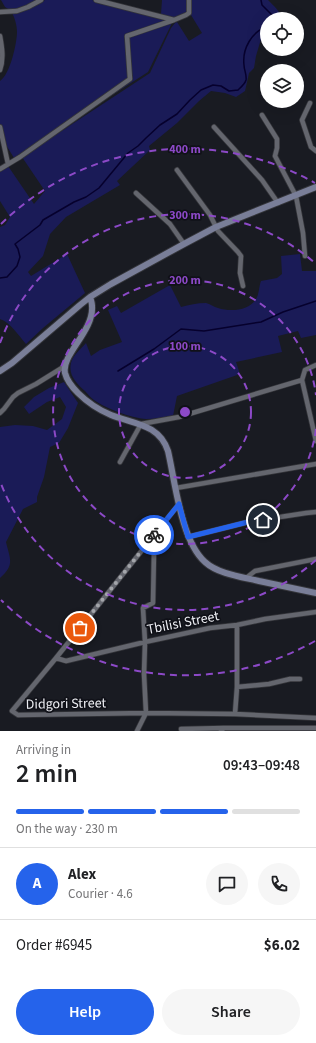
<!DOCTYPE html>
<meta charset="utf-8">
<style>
body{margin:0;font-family:"Source Sans 3",sans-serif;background:#f6f6f6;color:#202124;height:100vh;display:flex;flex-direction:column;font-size:15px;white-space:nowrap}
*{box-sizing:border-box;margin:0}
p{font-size:13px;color:#757577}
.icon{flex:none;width:22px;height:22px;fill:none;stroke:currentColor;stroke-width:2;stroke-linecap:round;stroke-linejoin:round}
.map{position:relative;height:731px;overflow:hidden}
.details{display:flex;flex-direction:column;background:#fff;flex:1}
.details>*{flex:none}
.tools{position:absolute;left:260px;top:12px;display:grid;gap:8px}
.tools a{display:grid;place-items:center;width:44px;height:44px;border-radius:50%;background:#fff;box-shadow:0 4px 16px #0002;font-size:20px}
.pin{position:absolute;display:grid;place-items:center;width:34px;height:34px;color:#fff;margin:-17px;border:2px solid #fff;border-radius:50%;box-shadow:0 1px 4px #0007}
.courier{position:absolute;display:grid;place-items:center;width:40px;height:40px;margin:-20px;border:3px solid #2563eb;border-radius:50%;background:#fff;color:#222;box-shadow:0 1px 5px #0007}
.overview em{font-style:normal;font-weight:600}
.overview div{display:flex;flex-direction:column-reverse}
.overview{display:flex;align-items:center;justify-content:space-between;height:68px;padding:0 16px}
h1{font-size:26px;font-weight:600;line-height:30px}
.bar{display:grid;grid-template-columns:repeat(4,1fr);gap:6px 4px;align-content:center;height:48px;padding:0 16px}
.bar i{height:5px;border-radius:3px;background:#e0e0e0}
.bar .active{background:#2563eb}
.bar p{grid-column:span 4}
.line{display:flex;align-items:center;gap:10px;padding:0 16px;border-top:1px solid #e0e0e0}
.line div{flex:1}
.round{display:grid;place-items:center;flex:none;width:42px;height:42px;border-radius:21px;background:#f6f6f6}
.button{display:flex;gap:8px;margin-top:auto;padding:8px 16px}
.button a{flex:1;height:46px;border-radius:24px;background:#2563eb;color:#fff;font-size:16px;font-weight:600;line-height:46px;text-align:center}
.button a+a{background:#f6f6f6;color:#202124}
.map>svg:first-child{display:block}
</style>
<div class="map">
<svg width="316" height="731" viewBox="0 0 316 731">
<rect width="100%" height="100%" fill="#191b22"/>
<path fill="#1a1b57" d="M1,0H39L17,10H10L5,7Z
M45,0H92L173,21L148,72L14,158L0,135V81C10,75 17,43 17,32C17,26 15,18 12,13C24,13 35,5 45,0Z
M162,0H188L187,13L174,19L161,14Z
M191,0H268C274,6 280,11 282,19H267V34L261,39L256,56L254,68L249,73L245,91L236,97L225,93L211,91L199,101L177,123L149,146L150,150L117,181L120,185L66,217L50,234L43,256L28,272L31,276L67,254L85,293L43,328L26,344C18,335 11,323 0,319V227L5,225L10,217L0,201V171L8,166L34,204L45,191L22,157L150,73L171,28L175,23L177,22L189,41L202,33L191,15Z
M300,254L302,271H316V335L301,338L298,331L278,336L282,352L236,362L240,374L177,396L173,416C164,417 155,419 146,419C131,418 105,408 94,400C91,398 88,394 85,391C77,384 68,375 71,363C73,355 81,349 86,343L91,356L100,350L122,342L108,310L117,306L121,313L170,285L181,307C189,305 197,303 206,303C210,304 214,307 218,308C230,312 249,311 256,299C259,295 259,286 261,281L277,278L282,274L281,256Z
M64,382L78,403L68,428L59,443L50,447L44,477L37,497V502L23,509L6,542C10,559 15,565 0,578V427L15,425L33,426L47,430L62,419L66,407L60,397L47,402L29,414L24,407L34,397L49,388Z"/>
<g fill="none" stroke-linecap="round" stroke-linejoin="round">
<path stroke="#06002d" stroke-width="1.5" d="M261,0L262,5L276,19
M0,278L7,277L17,266L20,257L18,249L15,244L40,225L43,220L74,202L86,197L99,188L128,153L138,146L146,138L160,125L177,114L190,100L201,90L213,85L221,86L229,91L238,90C240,88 245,84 246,80C247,75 244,70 244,65C242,49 252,31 267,27
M118,371L154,349L181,329L204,331L261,322L283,312L316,301"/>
<g stroke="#34353a" stroke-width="6">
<path id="street" d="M96,0L174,20
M0,12L17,11L28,7L41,0
M0,36C2,47 4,59 0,70
M310,103L302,120L311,147L316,151
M262,115L277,139V148L275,156L296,196L303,233L305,256
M0,127L8,164
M214,127L262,180L278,203
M0,169L20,157L130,79L127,36L174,20L186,15L189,13V0
M177,170L210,215L218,231L238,252L241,256L240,273L243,286
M136,193L170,224L184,244
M316,365L305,370L302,380L316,441
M0,413L4,409L13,397L18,393L36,384L65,366
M120,462L141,424L179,417L302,380
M176,488L316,464
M179,504L163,524L56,658L12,711L18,715L146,713L235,714L316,718
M188,537L248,522L306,513L316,512
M246,578L255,571L316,559
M56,658L66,661L145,642L210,628L237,625L265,619L316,612
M237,687L269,684L290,679H300
M235,714L237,687V625
M181,729L224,728
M137,731L146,713L144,674L145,642L143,608L153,603L154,551L147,544
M221,731L224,728H316"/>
</g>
<g stroke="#34353a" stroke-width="8">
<path id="secondary" d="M90,297C91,300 92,303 92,306C94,331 61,355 65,373C67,381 73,388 78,393C88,403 99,410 111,415C134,424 159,424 168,451C175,481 181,541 205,562C218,574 242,577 259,581C278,585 297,589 316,593
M0,371L12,363L80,305L90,297L111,284L184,244L216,227L316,187"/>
</g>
<use href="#street" stroke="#64666e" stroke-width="4.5"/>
<use href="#secondary" stroke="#797e98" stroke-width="6"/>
</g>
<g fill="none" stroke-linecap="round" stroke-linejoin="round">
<path stroke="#a3a5aa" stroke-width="4" stroke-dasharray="0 7.2" d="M80,628L154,535"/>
<path stroke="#2563eb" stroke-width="5" d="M154,535L179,504L188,537L248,522L263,520"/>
</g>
<g fill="none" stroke="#8c49c7" stroke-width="2" stroke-dasharray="7 5">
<circle cx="185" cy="412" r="66"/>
<path d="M316 429A132 132 0 1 1 316 395"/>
<path d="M316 560A197 197 0 0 1 0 481M0 343A197 197 0 0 1 316 264"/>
<path d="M315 641A263 263 0 0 1 1 600M1 224A263 263 0 0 1 315 183"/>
</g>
<g text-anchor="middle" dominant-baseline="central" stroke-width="3.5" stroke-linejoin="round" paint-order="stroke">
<g font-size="14" fill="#eeeff4" stroke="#101118">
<text transform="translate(183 623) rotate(-11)">Tbilisi Street</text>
<text transform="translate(66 704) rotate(-1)">Didgori Street</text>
</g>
</g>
<circle cx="185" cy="412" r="6" fill="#8c49c7" stroke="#101118" stroke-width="2"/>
<g font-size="12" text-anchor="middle" font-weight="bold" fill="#8c49c7" stroke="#101118" stroke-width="3.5" stroke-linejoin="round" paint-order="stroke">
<text x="185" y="153">400 m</text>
<text x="185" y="219">300 m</text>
<text x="185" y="284">200 m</text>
<text x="185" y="350">100 m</text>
</g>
</svg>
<div class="tools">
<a><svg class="icon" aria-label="locate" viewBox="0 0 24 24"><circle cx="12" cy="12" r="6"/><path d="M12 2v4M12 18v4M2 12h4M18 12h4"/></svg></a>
<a><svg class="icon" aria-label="layers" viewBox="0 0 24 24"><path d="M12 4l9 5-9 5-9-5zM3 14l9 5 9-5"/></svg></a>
</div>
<div class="pin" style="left:80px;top:628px;background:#ea580c"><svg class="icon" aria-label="bag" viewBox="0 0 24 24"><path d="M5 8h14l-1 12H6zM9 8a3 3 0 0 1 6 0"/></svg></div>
<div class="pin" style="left:263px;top:520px;background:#1f2937"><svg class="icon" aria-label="home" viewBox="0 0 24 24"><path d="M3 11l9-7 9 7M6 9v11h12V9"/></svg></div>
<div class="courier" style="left:154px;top:535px"><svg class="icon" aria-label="bike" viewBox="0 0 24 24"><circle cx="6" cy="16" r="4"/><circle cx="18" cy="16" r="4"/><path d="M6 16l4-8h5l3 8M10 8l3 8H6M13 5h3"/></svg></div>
</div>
<section class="details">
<div class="overview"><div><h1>2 min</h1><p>Arriving in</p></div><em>09:43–09:48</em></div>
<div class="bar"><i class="active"></i><i class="active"></i><i class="active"></i><i></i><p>On the way · 230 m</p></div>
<div class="line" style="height:72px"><b class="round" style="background:#2563eb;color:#fff">A</b><div><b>Alex</b><p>Courier · 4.6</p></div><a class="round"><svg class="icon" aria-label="chat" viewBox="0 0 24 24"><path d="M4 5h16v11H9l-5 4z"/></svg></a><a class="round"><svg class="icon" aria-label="phone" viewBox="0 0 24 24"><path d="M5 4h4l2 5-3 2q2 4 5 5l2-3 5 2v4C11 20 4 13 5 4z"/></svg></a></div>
<div class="line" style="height:52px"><div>Order #6945</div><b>$6.02</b></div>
<div class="button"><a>Help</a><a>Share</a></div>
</section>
